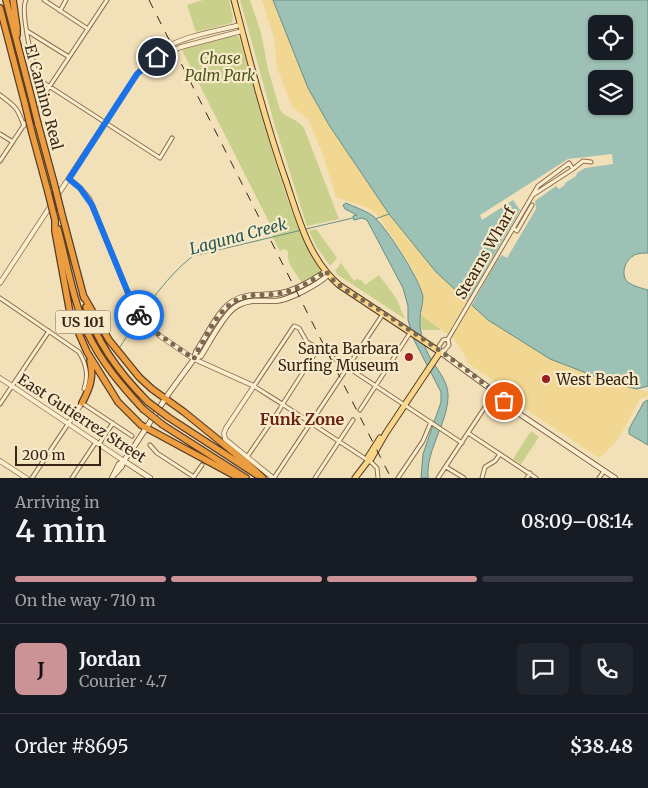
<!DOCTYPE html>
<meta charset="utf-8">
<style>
body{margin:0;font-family:Merriweather,serif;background:#20242c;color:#f1f3f6;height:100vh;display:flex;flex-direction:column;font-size:19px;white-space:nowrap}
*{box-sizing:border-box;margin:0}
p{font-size:16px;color:#9ea1a6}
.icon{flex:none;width:28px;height:28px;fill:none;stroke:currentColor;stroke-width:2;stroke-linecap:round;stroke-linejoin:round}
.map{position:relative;height:478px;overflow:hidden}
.drawer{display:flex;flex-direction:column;background:#171b24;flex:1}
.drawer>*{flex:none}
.buttons{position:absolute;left:588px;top:15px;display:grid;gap:10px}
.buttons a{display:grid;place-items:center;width:45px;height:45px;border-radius:8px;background:#171b24;box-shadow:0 1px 4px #0004;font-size:25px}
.scale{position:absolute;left:15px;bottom:12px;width:86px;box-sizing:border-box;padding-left:5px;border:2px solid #362719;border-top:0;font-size:14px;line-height:18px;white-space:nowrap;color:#362719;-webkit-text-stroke:4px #f8eac9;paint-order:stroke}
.pin{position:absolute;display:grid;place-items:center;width:42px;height:42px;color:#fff;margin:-21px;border:2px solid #fff;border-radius:50%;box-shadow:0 1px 5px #0007}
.courier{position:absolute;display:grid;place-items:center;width:50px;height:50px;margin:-25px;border:4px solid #1a73e8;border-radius:50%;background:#fff;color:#222;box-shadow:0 1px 6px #0007}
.headline em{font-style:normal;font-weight:600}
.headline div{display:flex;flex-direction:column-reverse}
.headline{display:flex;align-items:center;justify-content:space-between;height:85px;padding:0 15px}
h1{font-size:32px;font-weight:600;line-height:38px}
.bar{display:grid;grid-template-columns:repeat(4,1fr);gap:8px 5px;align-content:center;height:60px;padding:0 15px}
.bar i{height:6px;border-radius:4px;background:#363941}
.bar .selected{background:#cb9396}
.bar p{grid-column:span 4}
.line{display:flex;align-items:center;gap:12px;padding:0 15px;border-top:1px solid #363941}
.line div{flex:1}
.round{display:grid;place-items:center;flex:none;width:52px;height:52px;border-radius:8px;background:#20242c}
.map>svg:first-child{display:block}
</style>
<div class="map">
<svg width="648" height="478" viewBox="0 0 648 478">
<rect width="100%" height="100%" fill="#f2e0b9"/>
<path fill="#c9d08c" d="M203,0H229L233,17L232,23L196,32L187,5Z
M240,0H250L261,33L268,69L280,110C286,118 298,119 304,128L339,219L307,226L275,126Z
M235,35L239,37C251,77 262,118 274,158C287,198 298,235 320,270L319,274L303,282H301C295,271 286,263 288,251L284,249L280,251L272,236L275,234L182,50Z
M316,229L337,258L330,266L316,246L309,231Z
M341,263L354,281L357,279L361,280L365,285L379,275L396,298L405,319L338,275L335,271Z
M421,315L440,329V330H422L420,322Z
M531,431L539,437L521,464L513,459Z"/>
<path fill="#f1d792" d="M262,0H273L308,88L329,125L389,214L436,272L488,320L503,330L591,374L615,384L648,392V396L640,399C628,420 619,444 599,458L524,408L500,385L466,362L467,359L454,339L421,315C422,308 423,301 422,295C419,272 390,235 377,214L368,208L336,197L323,155L308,119L292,107L277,68L274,38Z"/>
<path fill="#9ec1b6" stroke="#658f84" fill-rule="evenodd" d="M273,0H648V253C643,253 637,253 633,256C624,261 620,277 629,283C635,287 642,288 648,290V386L637,389L615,384L550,359L488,320L436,272L389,214L329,125L308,88ZM596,24H624V51H596ZM596,79H624V106H596Z
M346,203C354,207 365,210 373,216C385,225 421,281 423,297C423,304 420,312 420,319C419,327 423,342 426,349C432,365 449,379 448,397C447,425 426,449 428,478H421L423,454L441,402V392L414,340L408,320V306L403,288L367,220L362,218L354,220L353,216L357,215L345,209L343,205Z
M648,400V445L629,434V429L644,402Z"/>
<path fill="#f2e0b9" d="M612,154L613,164L585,168L577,173L576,176L565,183V185L559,189L556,186L535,201L536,209L507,258L502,255L498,259L470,308L466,304L520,210L513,200L482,220L480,215L568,159Z"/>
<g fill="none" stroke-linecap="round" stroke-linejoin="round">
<path stroke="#658f84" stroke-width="1" d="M375,219L389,214
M306,229L353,218
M120,347C138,318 165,277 193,256L302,230"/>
<g stroke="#896f52" stroke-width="5">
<path id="minor" d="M26,0C20,10 33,72 41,81L160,158L172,138
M44,0L88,29
M60,11L66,0
M27,31L69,57
M0,95C16,107 17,107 24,126
M0,134L13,142
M0,161L107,0
M573,169L583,161L591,162
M513,228L517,231L532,205
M0,298L79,352C86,364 89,375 84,389
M451,334L538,186L569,163L573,169L533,195
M440,351L439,346L443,340L448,339
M440,352L445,350L449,345L448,339L451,334
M332,357L462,443
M82,403L132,436
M0,404L49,331
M360,410L410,333
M468,433L536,478
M99,444L113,423
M150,445L157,453L194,477
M247,457L280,409L284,402L316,352V347L307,342L299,328L294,326L254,386C264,393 275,399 285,406L372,463L377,468L378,478
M446,467L464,478
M32,478L68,424
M72,478L96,442
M193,478L202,465
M274,478L383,314
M315,478L353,420
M398,478L423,441L431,422
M438,478L495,392
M482,478L485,467L495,461L500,454
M527,478L530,473
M599,478L604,471"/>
</g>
<g stroke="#896f52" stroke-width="5.5">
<path id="tertiary" d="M154,59L181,47L242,31
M69,179L80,188L89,198L133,305L146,323L160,336L194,359L254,386L226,428L224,433L225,439L273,478
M0,283L137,74C145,66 153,56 162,50C182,36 217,31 240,25
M0,378L124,461
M68,424L82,403
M0,461L26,478"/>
</g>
<g stroke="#6a4f36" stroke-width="6">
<path id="secondary" d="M440,352L492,390L521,415L615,478
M194,359L201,356C209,343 223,316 234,308C247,298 261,301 276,301C289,300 319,284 328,275
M124,461L150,478
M115,474L122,466L123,462
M112,478L119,464L123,462L135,445L169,393L194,359L196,352C206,337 215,316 229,304C245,291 263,297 281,293C297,290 313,280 326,271"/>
</g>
<g stroke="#563c28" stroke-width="7">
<path id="primary" d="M234,0C250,62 266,124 287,184C299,220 309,259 339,285L440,352L386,433L371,459L368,461L355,478
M368,461V457L380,438"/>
</g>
<g stroke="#563c28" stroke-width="8">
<path id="motorway" d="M6,0L31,96
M13,0L17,28V35
M0,8L25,104
M38,124L54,183
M32,133L48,192
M61,211L84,298
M55,220V231L70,313L87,352L118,402L141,425L239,478
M58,229C67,263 73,300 87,332C101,362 121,385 143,409
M83,295L109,340L139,377L152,389L184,412L248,464L263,478
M86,307C97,344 121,375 148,402
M82,403C90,388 94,377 90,361
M168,417L257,475
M163,425L246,478"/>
</g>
<use href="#minor" stroke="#fcedcc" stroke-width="3"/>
<use href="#tertiary" stroke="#fcedcc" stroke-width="4"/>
<use href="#secondary" stroke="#fcedcc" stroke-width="4.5"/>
<use href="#primary" stroke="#fad68b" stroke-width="5"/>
<use href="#motorway" stroke="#ec9d3f" stroke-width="5.5"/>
<path stroke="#362719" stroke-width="1" stroke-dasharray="9 9" stroke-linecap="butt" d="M149,0L391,478"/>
<g stroke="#563c28" stroke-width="8" stroke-linecap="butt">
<path id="motorway-bridge" d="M31,96L38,124
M25,104L32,133
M54,183L61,211
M48,192L55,220
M148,402L168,417
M143,409L163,425"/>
</g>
<use href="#motorway-bridge" stroke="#ec9d3f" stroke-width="5.5"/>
</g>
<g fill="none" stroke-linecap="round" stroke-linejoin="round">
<path stroke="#786851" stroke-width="5" stroke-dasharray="0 9" d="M139,315L154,331L194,359L196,353C206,338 214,317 229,305C245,291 263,297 281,293C297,290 313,280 326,271C334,286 363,300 378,309C421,338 466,366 504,401"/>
<path stroke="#1a73e8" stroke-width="6" d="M139,315L133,305L92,205L80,188L69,179L137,74L157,57"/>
</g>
<g fill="#9d1d20" stroke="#f8eac9" stroke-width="2">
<circle cx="409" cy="357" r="5"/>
<circle cx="546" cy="379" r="5"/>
</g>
<g text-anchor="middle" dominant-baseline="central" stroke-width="4.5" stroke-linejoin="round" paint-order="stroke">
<rect fill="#f8eac9" stroke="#70624e" stroke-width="1" x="55.5" y="310.5" width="55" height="23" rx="4"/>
<g font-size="14" font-weight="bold" fill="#362719">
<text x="83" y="322">US 101</text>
</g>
<g font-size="15" font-style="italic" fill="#48551e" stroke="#f8eac9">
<text x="220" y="58">Chase<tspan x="220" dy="17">Palm Park</tspan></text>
</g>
<g font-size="15" fill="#362719" stroke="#f8eac9">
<text transform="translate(44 97) rotate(75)">El Camino Real</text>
<text transform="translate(485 253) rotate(-60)">Stearns Wharf</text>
<text transform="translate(82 418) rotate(33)">East Gutierrez Street</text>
</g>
<g font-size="15" fill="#362719" stroke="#f8eac9" text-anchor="end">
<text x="399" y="348">Santa Barbara<tspan x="399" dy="17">Surfing Museum</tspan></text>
<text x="556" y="379" text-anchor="start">West Beach</text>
</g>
<g font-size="16" font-style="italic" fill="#265854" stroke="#f8eac9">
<text transform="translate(238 236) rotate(-15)">Laguna Creek</text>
</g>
<g font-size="16" font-weight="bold" fill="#672414" stroke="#f8eac9">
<text x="302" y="419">Funk Zone</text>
</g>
</g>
</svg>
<div class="buttons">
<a><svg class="icon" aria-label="locate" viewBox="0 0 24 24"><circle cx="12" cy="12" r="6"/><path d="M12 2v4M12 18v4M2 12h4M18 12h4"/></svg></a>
<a><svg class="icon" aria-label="layers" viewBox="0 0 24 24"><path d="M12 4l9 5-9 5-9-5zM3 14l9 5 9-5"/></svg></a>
</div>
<div class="scale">200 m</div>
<div class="pin" style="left:504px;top:401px;background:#ea580c"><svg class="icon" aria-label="bag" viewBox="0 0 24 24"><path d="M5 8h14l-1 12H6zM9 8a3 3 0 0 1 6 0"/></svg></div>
<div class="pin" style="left:157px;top:57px;background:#1f2937"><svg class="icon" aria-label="home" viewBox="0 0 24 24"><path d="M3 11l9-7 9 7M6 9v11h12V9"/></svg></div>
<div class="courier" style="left:139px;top:315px"><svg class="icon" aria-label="bike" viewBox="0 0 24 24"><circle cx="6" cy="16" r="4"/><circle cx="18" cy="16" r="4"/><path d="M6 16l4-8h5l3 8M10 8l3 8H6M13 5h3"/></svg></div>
</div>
<section class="drawer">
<div class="headline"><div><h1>4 min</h1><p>Arriving in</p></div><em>08:09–08:14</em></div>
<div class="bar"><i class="selected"></i><i class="selected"></i><i class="selected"></i><i></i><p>On the way · 710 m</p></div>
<div class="line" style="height:90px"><b class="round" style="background:#cb9396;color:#111">J</b><div><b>Jordan</b><p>Courier · 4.7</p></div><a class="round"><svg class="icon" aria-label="chat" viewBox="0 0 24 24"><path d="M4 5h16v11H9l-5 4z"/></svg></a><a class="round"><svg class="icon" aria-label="phone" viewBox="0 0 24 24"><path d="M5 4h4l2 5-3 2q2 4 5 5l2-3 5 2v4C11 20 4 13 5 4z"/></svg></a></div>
<div class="line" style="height:65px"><div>Order #8695</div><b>$38.48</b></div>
</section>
